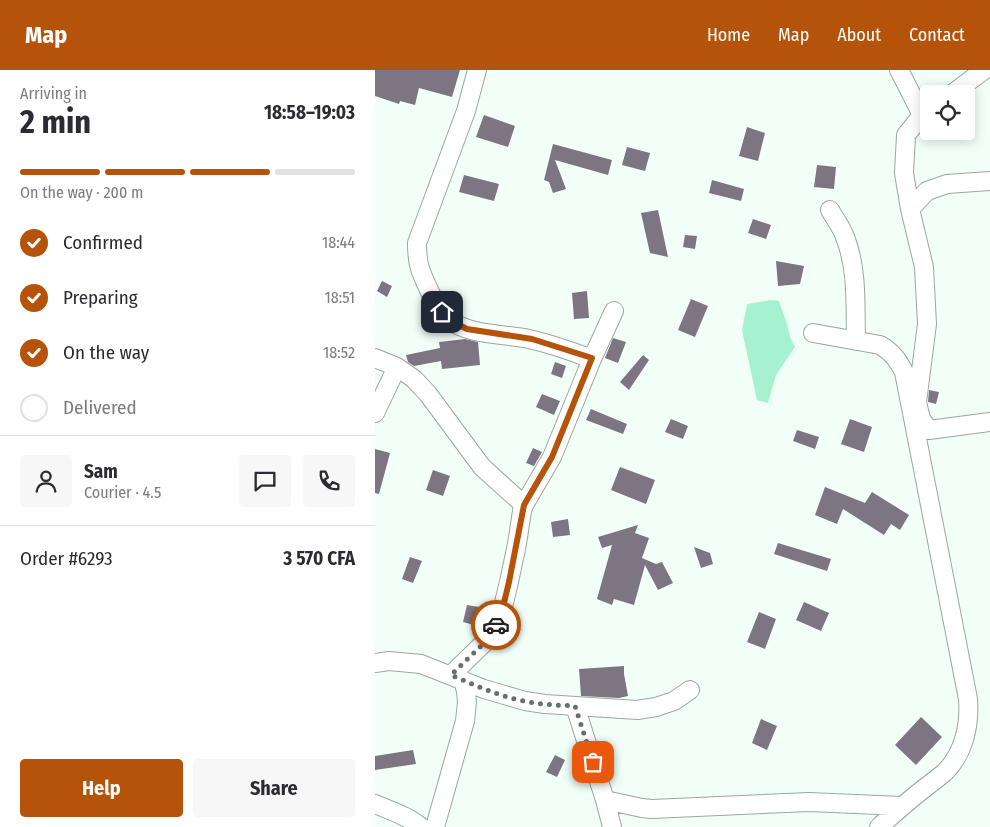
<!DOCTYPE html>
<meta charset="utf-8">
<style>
body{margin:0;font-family:"Fira Sans Condensed",sans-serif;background:#f7f7f7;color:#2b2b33;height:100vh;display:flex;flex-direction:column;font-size:19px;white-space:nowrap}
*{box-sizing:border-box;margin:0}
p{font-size:16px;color:#7c7c81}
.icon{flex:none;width:28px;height:28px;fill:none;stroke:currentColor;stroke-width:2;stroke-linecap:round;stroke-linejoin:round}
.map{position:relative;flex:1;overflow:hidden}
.drawer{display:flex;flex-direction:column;background:#fff;width:375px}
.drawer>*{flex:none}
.controls{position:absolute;left:545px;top:15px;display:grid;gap:10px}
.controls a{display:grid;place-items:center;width:55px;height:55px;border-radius:5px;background:#fff;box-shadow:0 2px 12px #0003;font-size:25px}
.pin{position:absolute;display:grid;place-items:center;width:42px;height:42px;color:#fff;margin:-21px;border-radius:10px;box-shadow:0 2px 8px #0006}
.courier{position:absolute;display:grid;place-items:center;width:50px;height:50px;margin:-25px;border:4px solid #b45309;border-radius:50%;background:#fff;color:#222;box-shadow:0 1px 6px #0007}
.overview em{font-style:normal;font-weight:700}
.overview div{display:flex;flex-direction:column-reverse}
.overview{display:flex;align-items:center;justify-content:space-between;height:85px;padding:0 20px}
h1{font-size:32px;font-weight:700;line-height:38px}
.bar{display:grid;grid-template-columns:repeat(4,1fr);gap:8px 5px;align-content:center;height:60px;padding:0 20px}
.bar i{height:6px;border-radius:4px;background:#e1e1e2}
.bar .selected{background:#b45309}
.bar p{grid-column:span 4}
.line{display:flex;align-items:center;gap:12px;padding:0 20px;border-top:1px solid #e1e1e2}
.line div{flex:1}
.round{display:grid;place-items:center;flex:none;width:52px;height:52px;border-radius:5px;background:#f7f7f7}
ol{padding:0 20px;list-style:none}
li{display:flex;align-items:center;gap:15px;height:55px}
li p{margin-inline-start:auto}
li .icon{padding:5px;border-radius:50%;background:#b45309;color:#fff;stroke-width:4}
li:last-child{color:#7c7c81}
li i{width:28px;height:28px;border:2px solid #e1e1e2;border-radius:50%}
.button{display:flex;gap:10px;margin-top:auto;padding:10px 20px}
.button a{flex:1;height:58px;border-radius:5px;background:#b45309;color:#fff;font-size:20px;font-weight:700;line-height:58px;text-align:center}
.button a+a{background:#f7f7f7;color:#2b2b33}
header{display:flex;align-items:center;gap:30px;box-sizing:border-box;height:70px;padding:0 25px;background:#b45309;color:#fff}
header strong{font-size:24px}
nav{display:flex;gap:28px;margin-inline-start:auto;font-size:18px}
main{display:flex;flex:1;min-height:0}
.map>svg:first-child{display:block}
</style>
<header>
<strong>Map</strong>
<nav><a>Home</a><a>Map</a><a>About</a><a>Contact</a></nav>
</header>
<main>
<section class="drawer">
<div class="overview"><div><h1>2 min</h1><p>Arriving in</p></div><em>18:58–19:03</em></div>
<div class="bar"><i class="selected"></i><i class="selected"></i><i class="selected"></i><i></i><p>On the way · 200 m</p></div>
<ol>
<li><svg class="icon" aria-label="check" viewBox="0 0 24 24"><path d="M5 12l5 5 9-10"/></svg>Confirmed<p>18:44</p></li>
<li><svg class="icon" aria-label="check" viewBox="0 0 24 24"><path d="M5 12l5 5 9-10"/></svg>Preparing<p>18:51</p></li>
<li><svg class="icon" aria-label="check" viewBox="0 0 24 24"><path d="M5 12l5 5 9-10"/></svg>On the way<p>18:52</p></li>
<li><i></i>Delivered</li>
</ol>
<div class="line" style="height:90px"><a class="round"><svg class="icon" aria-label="person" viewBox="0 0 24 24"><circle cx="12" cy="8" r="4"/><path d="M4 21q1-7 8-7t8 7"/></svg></a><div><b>Sam</b><p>Courier · 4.5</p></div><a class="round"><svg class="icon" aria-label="chat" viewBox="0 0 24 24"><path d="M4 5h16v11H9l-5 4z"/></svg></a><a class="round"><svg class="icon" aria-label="phone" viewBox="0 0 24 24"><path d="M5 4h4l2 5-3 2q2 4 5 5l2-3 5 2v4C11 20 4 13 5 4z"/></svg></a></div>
<div class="line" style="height:65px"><div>Order #6293</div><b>3 570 CFA</b></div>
<div class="button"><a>Help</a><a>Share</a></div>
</section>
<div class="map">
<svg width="615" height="757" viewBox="0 0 615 757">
<rect width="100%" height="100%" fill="#f2fff9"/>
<path fill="#a5f1d0" d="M396,230L404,231L412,254L415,267L420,277L401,305L393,333L382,330L367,260L372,234Z"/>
<path fill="#7d7581" d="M0,0H85L77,27L44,18L40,35L25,31L24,34L0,26Z
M109,45L140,56L133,77L101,67Z
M372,57L390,63L383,91L364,86Z
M178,74L237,90L233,105L180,90L191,119L178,123L174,112L169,110Z
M252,77L275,83L270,101L247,95Z
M442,95L461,97L459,119L439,117Z
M89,105L124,114L119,131L84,122Z
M337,110L369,119L366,131L334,123Z
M283,140L293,187L275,183L266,143Z
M378,149L396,155L391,169L373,163Z
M310,165L322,166L320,179L308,177Z
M401,191L429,196L425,214L403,216Z
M7,211L17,216L12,227L2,221Z
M212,221L214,248L199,249L197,223Z
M316,229L333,236L320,267L303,260Z
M238,268L251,272L243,293L230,288Z
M90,269L103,272L105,295L67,299L66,291L39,296L33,292L31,285L65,278L64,272Z
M268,285L274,290L254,320L245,312Z
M180,292L191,296L187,308L176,304Z
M554,320L564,322L561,334L553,332Z
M167,324L185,331L179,345L161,337Z
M216,339L252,354L248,364L211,350Z
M296,349L313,356L308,369L290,362Z
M475,349L497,357L489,382L466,374Z
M422,360L444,367L440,379L418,371Z
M158,378L167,382L159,396L151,393Z
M0,379L15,383L4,424L0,423Z
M245,397L280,410L271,434L236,420Z
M58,400L75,406L68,426L51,420Z
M450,417L490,433L497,422L534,445L525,460L516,454L509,465L468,439L462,454L440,445Z
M193,449L195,465L178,467L176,452Z
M263,455L260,463L274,468L267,488L281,494L287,492L298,513L283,520L270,495L259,535L239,529L237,535L222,529L237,475L227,478L223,467Z
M403,473L456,489L452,501L399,484Z
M319,477L335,483L338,494L326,498Z
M35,487L47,491L38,513L27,509Z
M429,532L454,543L446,561L421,550Z
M92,535L104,537L99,555L88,552Z
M384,542L401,549L390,579L372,572Z
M249,596V604L253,626L244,628L206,626L204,599Z
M546,647L567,667L541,695L520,675Z
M386,649L402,656L392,680L377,673Z
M38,680L41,694L0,700V686Z
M180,685L190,690L182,707L171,702Z"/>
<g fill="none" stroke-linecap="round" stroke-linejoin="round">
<g stroke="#98a8a1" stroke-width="20">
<path id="minor" d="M102,0L91,41L42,173C42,194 45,201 54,220C59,231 64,241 73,249C92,265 130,264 154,269C176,274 196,281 217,289
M524,0L547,45
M577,24L609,0
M554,40L547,45L531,65L529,103L535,139L549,197L552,254L542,332L546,349L554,360L615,352
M535,139L552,121L572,114L615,111
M455,140C460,149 467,158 470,167C483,200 480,236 481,271
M438,263L505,275C517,282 523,290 529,302L593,629C595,655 589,684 569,703C560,710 551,717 542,724C529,735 516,746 504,757
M0,288L22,297L39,309L53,324L107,397L149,435
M0,343L22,297
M0,593L14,591L46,594L109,619L150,631L170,634L262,640L281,637L299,631L315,620
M76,605L112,570L125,549L134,512L142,474L147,441L149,435L177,387L217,289L239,241
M200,636L230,730L237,757
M230,730L267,738L277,739L434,732L527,736
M0,734C16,741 33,746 46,757
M60,757L90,651L92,632L91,621L88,610"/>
</g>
<use href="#minor" stroke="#fff" stroke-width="18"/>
</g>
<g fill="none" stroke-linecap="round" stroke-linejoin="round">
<path stroke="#68706c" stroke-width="5" stroke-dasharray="0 9" d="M121,555L112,570L76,605C100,615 123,626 149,631C166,635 183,635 200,636L218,692"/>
<path stroke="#b45309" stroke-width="6" d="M67,242C74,250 82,254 92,259L157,269L217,288L177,387L149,435L134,512L125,549L121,555"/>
</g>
</svg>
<div class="controls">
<a><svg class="icon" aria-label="locate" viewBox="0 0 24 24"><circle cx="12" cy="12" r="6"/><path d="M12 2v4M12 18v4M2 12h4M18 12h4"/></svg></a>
</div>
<div class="pin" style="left:218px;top:692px;background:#ea580c"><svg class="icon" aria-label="bag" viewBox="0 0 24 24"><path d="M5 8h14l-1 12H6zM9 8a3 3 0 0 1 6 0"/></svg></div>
<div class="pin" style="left:67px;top:242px;background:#1f2937"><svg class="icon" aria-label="home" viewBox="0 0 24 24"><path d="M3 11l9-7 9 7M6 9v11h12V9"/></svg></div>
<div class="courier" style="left:121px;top:555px"><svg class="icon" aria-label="car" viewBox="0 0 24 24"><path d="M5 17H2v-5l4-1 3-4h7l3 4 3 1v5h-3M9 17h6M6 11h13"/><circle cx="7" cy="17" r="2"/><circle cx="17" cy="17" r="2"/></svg></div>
</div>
</main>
